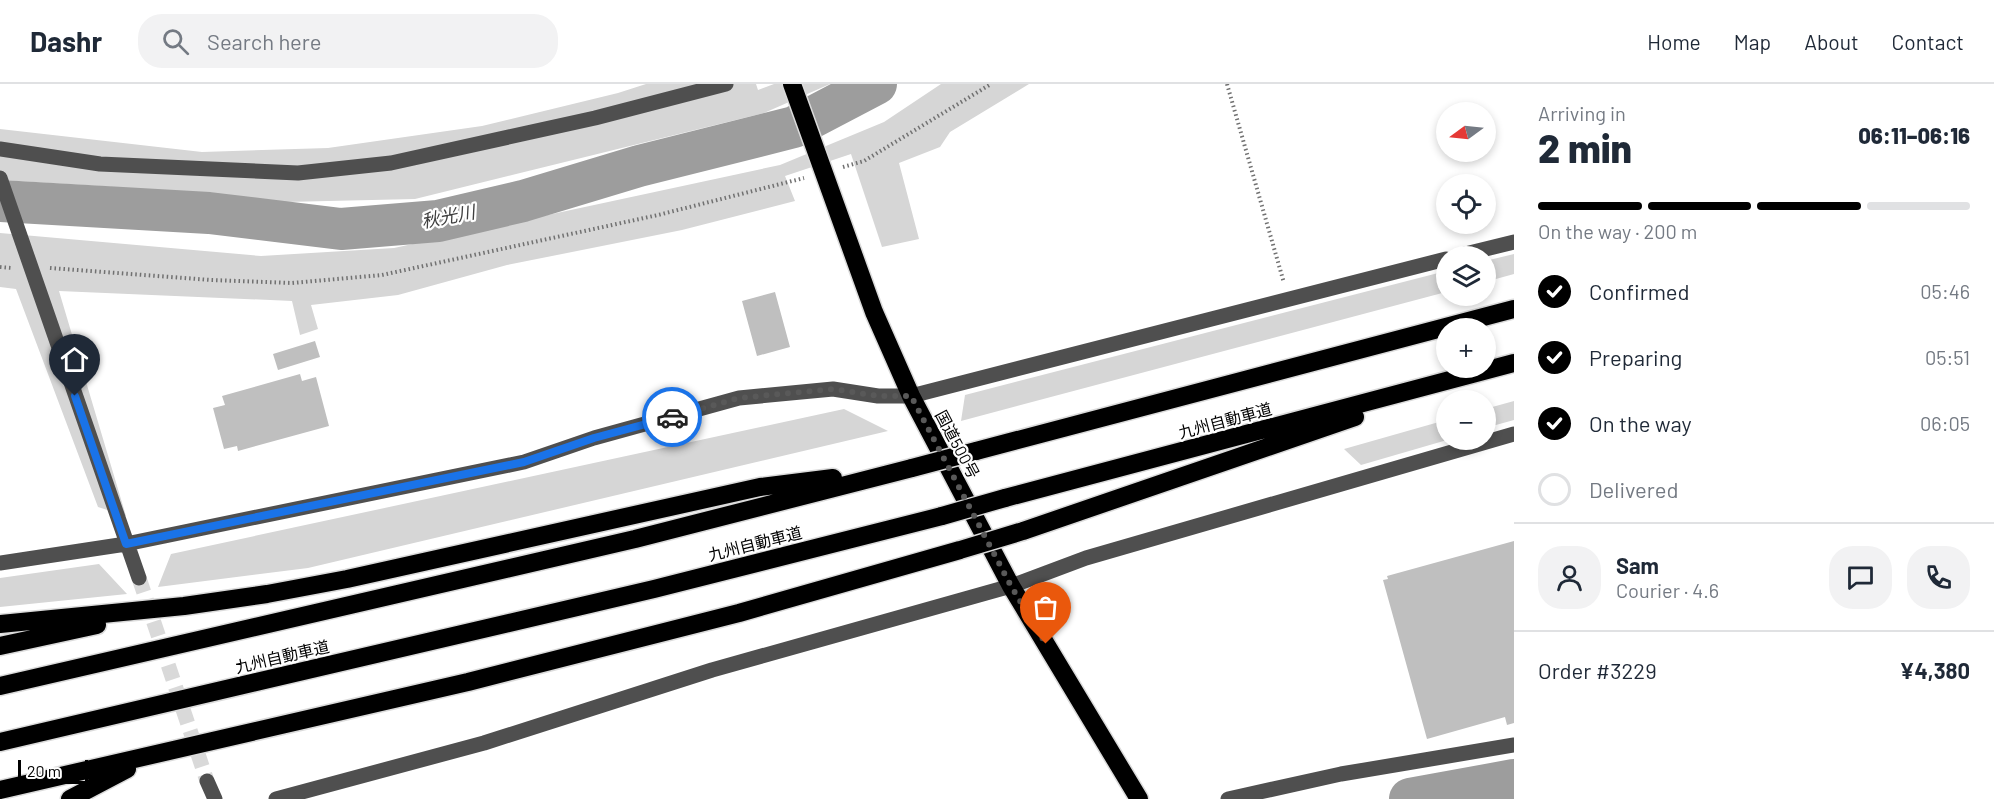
<!DOCTYPE html>
<meta charset="utf-8">
<style>
body{margin:0;font-family:Barlow,"Noto Sans JP",sans-serif;background:#f2f2f3;color:#1f2937;height:100vh;display:flex;flex-direction:column;font-size:22px;white-space:nowrap}
*{box-sizing:border-box;margin:0}
p{font-size:20px;color:#747a83}
.icon{flex:none;width:33px;height:33px;fill:none;stroke:currentColor;stroke-width:2;stroke-linecap:round;stroke-linejoin:round}
.map{position:relative;flex:1;overflow:hidden}
.side{display:flex;flex-direction:column;background:#fff;width:480px}
.side>*{flex:none}
.needle{width:39px;rotate:255deg}
.controls{position:absolute;left:1436px;top:18px;display:grid;gap:12px}
.controls a{display:grid;place-items:center;width:60px;height:60px;border-radius:50%;background:#fff;box-shadow:0 3px 9px #0003;font-size:30px}
.scale{position:absolute;left:18px;bottom:15px;width:70px;box-sizing:border-box;padding-left:6px;border:3px solid #000;border-top:0;font-size:16px;line-height:21px;white-space:nowrap;color:#000;-webkit-text-stroke:4px #fff;paint-order:stroke}
.pin{position:absolute;display:grid;place-items:center;width:51px;height:51px;color:#fff;margin:-62px -26px;border-radius:50% 50% 50% 0;rotate:-45deg;box-shadow:0 0 6px #0007}
.pin .icon{rotate:45deg}
.courier{position:absolute;display:grid;place-items:center;width:60px;height:60px;margin:-30px;border:4px solid #1a73e8;border-radius:50%;background:#fff;color:#222;box-shadow:0 2px 8px #0007}
.head em{font-style:normal;font-weight:800}
.head div{display:flex;flex-direction:column-reverse}
.head{display:flex;align-items:center;justify-content:space-between;height:102px;padding:0 24px}
h1{font-size:39px;font-weight:800;line-height:45px}
.bar{display:grid;grid-template-columns:repeat(4,1fr);gap:9px 6px;align-content:center;height:72px;padding:0 24px}
.bar i{height:8px;border-radius:4px;background:#e0e1e3}
.bar .on{background:#000}
.bar p{grid-column:span 4}
.line{display:flex;align-items:center;gap:15px;padding:0 24px;border-top:2px solid #e0e1e3}
.line div{flex:1}
.round{display:grid;place-items:center;flex:none;width:63px;height:63px;border-radius:24px;background:#f2f2f3}
ol{padding:0 24px;list-style:none}
li{display:flex;align-items:center;gap:18px;height:66px}
li p{margin-inline-start:auto}
li .icon{padding:6px;border-radius:50%;background:#000;color:#fff;stroke-width:4}
li:last-child{color:#747a83}
li i{width:33px;height:33px;border:3px solid #e0e1e3;border-radius:50%}
header{display:flex;align-items:center;gap:36px;box-sizing:border-box;height:84px;padding:0 30px;background:#fff;border-bottom:2px solid #e0e1e3}
header strong{font-size:28px}
nav{display:flex;gap:33px;margin-inline-start:auto;font-size:21px}
.search{width:420px;height:54px;background:#f2f2f3;display:flex;align-items:center;gap:15px;box-sizing:border-box;padding:0 21px;border-radius:24px;color:#747a83;font-size:22px}
main{display:flex;flex:1;min-height:0}
.map>svg:first-child{display:block}
</style>
<header>
<strong>Dashr</strong>
<div class="search"><svg class="icon" aria-label="search" viewBox="0 0 24 24"><circle cx="10" cy="10" r="6"/><path d="M15 15l6 6"/></svg>Search here</div>
<nav><a>Home</a><a>Map</a><a>About</a><a>Contact</a></nav>
</header>
<main>
<div class="map">
<svg width="1514" height="715" viewBox="0 0 1514 715">
<rect width="100%" height="100%" fill="#fff"/>
<path fill="#d6d6d6" d="M646,0H756L758,6L774,0H830L764,29L415,115L285,118L101,102L0,96V45L202,68L328,64L482,42L618,9Z
M941,0H1029L950,48L940,63L899,79L919,155L882,163L851,70L785,92L795,117L682,146L507,181L398,211L311,221L318,245L300,251L292,217L59,207L126,432L98,423L16,205L0,203V149L261,172L394,164L780,81L884,38Z
M1514,170V190L1485,198V177Z
M1446,187V208L961,337L965,311Z
M1514,317V336L1485,344V325Z
M844,325L888,347L308,484L158,503L171,470Z
M1446,336L1447,356L1361,381L1344,365Z
M99,480L127,510L0,523V494Z"/>
<g fill="none" stroke-linecap="round" stroke-linejoin="round">
<path stroke="#9d9d9d" stroke-width="42" d="M0,117L209,129L341,145L438,137L523,117L639,82L794,43L876,0
M1410,715L1514,696"/>
</g>
<path fill="#bfbfbf" d="M775,208L790,263L757,272L742,217Z
M315,257L320,273L278,286L273,270Z
M300,290L302,297L316,293L329,342L238,367L237,362L224,365L213,324L225,321L222,312Z
M1514,457V639L1507,641L1505,633L1427,655L1383,496L1388,495L1387,492Z"/>
<g fill="none" stroke-linecap="round" stroke-linejoin="round">
<path stroke="#d9d9d9" stroke-width="15" stroke-dasharray="15 8" stroke-linecap="butt" d="M139,494L207,697"/>
<g stroke="#dbdbdb" stroke-width="21">
<path id="highway" d="M792,0L874,228L911,312L1011,502L1139,715
M976,367L1514,225
M1005,414L1514,279
M1023,447L1355,333
M0,540L184,522L267,510L347,495L760,403L833,394
M0,562L97,541
M0,602L635,455L912,384
M0,658L654,505L942,432
M0,706L468,598L739,529L960,466
M70,715L127,685"/>
</g>
<path stroke="#717171" stroke-width="4" stroke-dasharray="1.5 3" stroke-linecap="butt" d="M1227,0L1284,199
M843,83L864,77L991,0
M0,183L12,184
M50,184L211,196L292,199L382,191L658,131L804,94"/>
<path stroke="#4f4f4f" stroke-width="15" d="M0,65L100,80L298,89L391,79L595,34L726,0
M0,94L139,494
M1457,172L1514,158
M0,479L126,460L524,378L594,354L739,314L833,305L878,312H911L1446,175
M207,697L215,715
M276,715L484,659L712,586L1011,502L1086,474L1514,350
M1228,715L1341,690L1514,661"/>
<use href="#highway" stroke="#000" stroke-width="18"/>
<g stroke="#dbdbdb" stroke-width="21" stroke-linecap="butt">
<path id="highway-bridge" d="M912,384L976,367
M942,432L1005,414
M960,466L1023,447"/>
</g>
<use href="#highway-bridge" stroke="#000" stroke-width="18"/>
</g>
<g fill="none" stroke-linecap="round" stroke-linejoin="round">
<path stroke="#595959" stroke-width="6" stroke-dasharray="0 10.8" d="M672,333L739,314L833,305L878,312H911L1011,502L1046,560"/>
<path stroke="#1a73e8" stroke-width="8" d="M75,312L126,460L524,378L594,354L672,333"/>
</g>
<g text-anchor="middle" dominant-baseline="central" stroke-width="4.5" stroke-linejoin="round" paint-order="stroke">
<g font-size="16" fill="#000" stroke="#fff">
<text transform="translate(1225 336) rotate(-15)">九州自動車道</text>
<text transform="translate(958 360) rotate(62)">国道500号</text>
<text transform="translate(755 459) rotate(-14)">九州自動車道</text>
<text transform="translate(282 572) rotate(-13)">九州自動車道</text>
</g>
<g font-size="18" font-style="italic" fill="#3e3e3e" stroke="#fff">
<text transform="translate(448 132) rotate(-11)">秋光川</text>
</g>
</g>
</svg>
<div class="controls">
<a><svg class="needle" viewBox="-14 -14 28 28"><path d="M0-13l5 13h-10z" fill="#e53935"/><path d="M0 13l5-13h-10z" fill="#747a83"/></svg></a>
<a><svg class="icon" aria-label="locate" viewBox="0 0 24 24"><circle cx="12" cy="12" r="6"/><path d="M12 2v4M12 18v4M2 12h4M18 12h4"/></svg></a>
<a><svg class="icon" aria-label="layers" viewBox="0 0 24 24"><path d="M12 4l9 5-9 5-9-5zM3 14l9 5 9-5"/></svg></a>
<a>+</a>
<a>−</a>
</div>
<div class="scale">20 m</div>
<div class="pin" style="left:1046px;top:560px;background:#ea580c"><svg class="icon" aria-label="bag" viewBox="0 0 24 24"><path d="M5 8h14l-1 12H6zM9 8a3 3 0 0 1 6 0"/></svg></div>
<div class="pin" style="left:75px;top:312px;background:#1f2937"><svg class="icon" aria-label="home" viewBox="0 0 24 24"><path d="M3 11l9-7 9 7M6 9v11h12V9"/></svg></div>
<div class="courier" style="left:672px;top:333px"><svg class="icon" aria-label="car" viewBox="0 0 24 24"><path d="M5 17H2v-5l4-1 3-4h7l3 4 3 1v5h-3M9 17h6M6 11h13"/><circle cx="7" cy="17" r="2"/><circle cx="17" cy="17" r="2"/></svg></div>
</div>
<section class="side">
<div class="head"><div><h1>2 min</h1><p>Arriving in</p></div><em>06:11–06:16</em></div>
<div class="bar"><i class="on"></i><i class="on"></i><i class="on"></i><i></i><p>On the way · 200 m</p></div>
<ol>
<li><svg class="icon" aria-label="check" viewBox="0 0 24 24"><path d="M5 12l5 5 9-10"/></svg>Confirmed<p>05:46</p></li>
<li><svg class="icon" aria-label="check" viewBox="0 0 24 24"><path d="M5 12l5 5 9-10"/></svg>Preparing<p>05:51</p></li>
<li><svg class="icon" aria-label="check" viewBox="0 0 24 24"><path d="M5 12l5 5 9-10"/></svg>On the way<p>06:05</p></li>
<li><i></i>Delivered</li>
</ol>
<div class="line" style="height:108px"><a class="round"><svg class="icon" aria-label="person" viewBox="0 0 24 24"><circle cx="12" cy="8" r="4"/><path d="M4 21q1-7 8-7t8 7"/></svg></a><div><b>Sam</b><p>Courier · 4.6</p></div><a class="round"><svg class="icon" aria-label="chat" viewBox="0 0 24 24"><path d="M4 5h16v11H9l-5 4z"/></svg></a><a class="round"><svg class="icon" aria-label="phone" viewBox="0 0 24 24"><path d="M5 4h4l2 5-3 2q2 4 5 5l2-3 5 2v4C11 20 4 13 5 4z"/></svg></a></div>
<div class="line" style="height:78px"><div>Order #3229</div><b>¥4,380</b></div>
</section>
</main>
